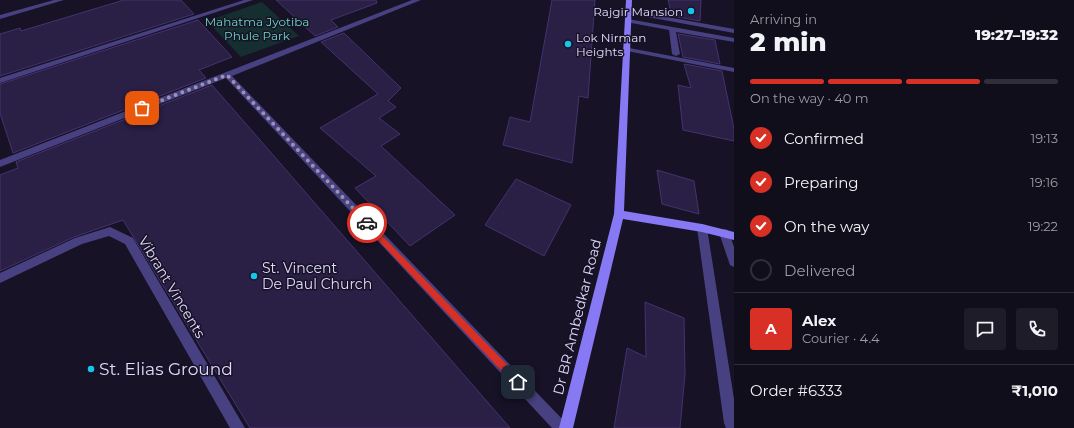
<!DOCTYPE html>
<meta charset="utf-8">
<style>
body{margin:0;font-family:Montserrat,sans-serif;background:#1e1c29;color:#f1f3f6;height:100vh;display:flex;flex-direction:column;font-size:15px;white-space:nowrap}
*{box-sizing:border-box;margin:0}
p{font-size:13px;color:#9c9ca3}
.icon{flex:none;width:22px;height:22px;fill:none;stroke:currentColor;stroke-width:2;stroke-linecap:round;stroke-linejoin:round}
.map{position:relative;flex:1;overflow:hidden}
.sheet{display:flex;flex-direction:column;background:#110e1c;width:340px}
.sheet>*{flex:none}
.pin{position:absolute;display:grid;place-items:center;width:34px;height:34px;color:#fff;margin:-17px;border-radius:8px;box-shadow:0 2px 6px #0006}
.courier{position:absolute;display:grid;place-items:center;width:40px;height:40px;margin:-20px;border:3px solid #d93025;border-radius:50%;background:#fff;color:#222;box-shadow:0 1px 5px #0007}
.head em{font-style:normal;font-weight:800}
.head div{display:flex;flex-direction:column-reverse}
.head{display:flex;align-items:center;justify-content:space-between;height:68px;padding:0 16px}
h1{font-size:26px;font-weight:800;line-height:30px}
.bar{display:grid;grid-template-columns:repeat(4,1fr);gap:6px 4px;align-content:center;height:48px;padding:0 16px}
.bar i{height:5px;border-radius:3px;background:#302e3b}
.bar .selected{background:#d93025}
.bar p{grid-column:span 4}
.line{display:flex;align-items:center;gap:10px;padding:0 16px;border-top:1px solid #302e3b}
.line div{flex:1}
.round{display:grid;place-items:center;flex:none;width:42px;height:42px;border-radius:4px;background:#1e1c29}
ol{padding:0 16px;list-style:none}
li{display:flex;align-items:center;gap:12px;height:44px}
li p{margin-inline-start:auto}
li .icon{padding:4px;border-radius:50%;background:#d93025;color:#fff;stroke-width:4}
li:last-child{color:#9c9ca3}
li i{width:22px;height:22px;border:2px solid #302e3b;border-radius:50%}
main{display:flex;flex:1;min-height:0}
.map>svg:first-child{display:block}
</style>
<main>
<div class="map">
<svg width="734" height="428" viewBox="0 0 734 428">
<rect width="100%" height="100%" fill="#171226"/>
<path fill="#152e2f" d="M262,2L299,36L241,57L207,21Z"/>
<path fill="#2a1f45" stroke="#44336f" d="M124,0H181L194,14L0,76V34L20,28L21,31Z
M276,0H376L377,3L331,20L338,27L315,36Z
M552,0H595L588,98L579,96L572,163L503,145L510,117L530,122Z
M668,0H701L700,21L672,16Z
M198,20L232,57L199,70L206,78L13,153L0,113V84Z
M344,33L401,88L388,101L396,107L379,118L400,134L381,146L455,215L410,246L355,188L376,176L320,128L378,94L321,42Z
M678,34L715,40L720,64L683,57Z
M684,64L722,71L734,129V141L683,130L678,85L691,88Z
M212,85L280,163L510,428H250L123,220L74,237L0,271V175L18,168L16,162Z
M657,170L694,181L699,214L662,204Z
M516,179L571,205L544,256L485,225Z
M645,302L684,318L685,374L680,428H614L627,348L646,357Z"/>
<g fill="none" stroke-linecap="round" stroke-linejoin="round">
<path fill="#484181" fill-rule="evenodd" d="M110,227L133,238L245,428H230L125,244L109,236L82,244L0,283V273L75,238Z"/>
<path fill="#484181" fill-rule="evenodd" d="M54,0H64L0,19V15Z
M244,0H253L0,83V78Z
M412,0H421L232,76L566,423L568,428H552L226,78L0,167V160Z
M628,10L734,29V33L626,13V11Z
M628,19L734,38V42L676,32L680,54L676,56L672,54L669,30L626,22V20Z
M624,47L734,68V72L627,51H624Z
M702,224L706,225L707,228L734,399V428H726L724,423L697,228L698,225Z
M724,229L728,230L734,247V267L730,265L729,262L719,233L720,230Z"/>
<path fill="#8679f3" fill-rule="evenodd" d="M626,0H632L624,211L702,224L734,232V240L702,232L623,219L573,428H559L614,214Z"/>
</g>
<path fill="#d93025" d="M367,220L521,379V385H515L364,225V221Z"/>
<g fill="none" stroke-linecap="round" stroke-linejoin="round">
<path stroke="#9a94b1" stroke-width="4" stroke-dasharray="0 7.2" d="M142,108L227,75L367,223"/>
</g>
<g fill="#17c5eb" stroke="#171226" stroke-width="1.5">
<circle cx="691" cy="11" r="4"/>
<circle cx="568" cy="44" r="4"/>
<circle cx="254" cy="276" r="4"/>
<circle cx="91" cy="369" r="4"/>
</g>
<g text-anchor="middle" dominant-baseline="central" stroke-width="3" stroke-linejoin="round" paint-order="stroke">
<g font-size="12" fill="#e0dafc" stroke="#171226" text-anchor="end">
<text x="683" y="11">Rajgir Mansion</text>
<text x="576" y="37" text-anchor="start">Lok Nirman<tspan x="576" dy="14">Heights</tspan></text>
</g>
<g font-size="12" fill="#6bd6c4" stroke="#171226">
<text x="257" y="21">Mahatma Jyotiba<tspan x="257" dy="14">Phule Park</tspan></text>
</g>
<g font-size="14" fill="#e0dafc" stroke="#171226" text-anchor="start">
<text x="262" y="268">St. Vincent<tspan x="262" dy="16">De Paul Church</tspan></text>
</g>
<g font-size="14" fill="#e0dafc" stroke="#171226">
<text transform="translate(172 287) rotate(59)">Vibrant Vincents</text>
<text transform="translate(577 317) rotate(-76)">Dr BR Ambedkar Road</text>
</g>
<g font-size="17" fill="#e0dafc" stroke="#171226" text-anchor="start">
<text x="99" y="369">St. Elias Ground</text>
</g>
</g>
</svg>
<div class="pin" style="left:142px;top:108px;background:#ea580c"><svg class="icon" aria-label="bag" viewBox="0 0 24 24"><path d="M5 8h14l-1 12H6zM9 8a3 3 0 0 1 6 0"/></svg></div>
<div class="pin" style="left:518px;top:382px;background:#1f2937"><svg class="icon" aria-label="home" viewBox="0 0 24 24"><path d="M3 11l9-7 9 7M6 9v11h12V9"/></svg></div>
<div class="courier" style="left:367px;top:223px"><svg class="icon" aria-label="car" viewBox="0 0 24 24"><path d="M5 17H2v-5l4-1 3-4h7l3 4 3 1v5h-3M9 17h6M6 11h13"/><circle cx="7" cy="17" r="2"/><circle cx="17" cy="17" r="2"/></svg></div>
</div>
<section class="sheet">
<div class="head"><div><h1>2 min</h1><p>Arriving in</p></div><em>19:27–19:32</em></div>
<div class="bar"><i class="selected"></i><i class="selected"></i><i class="selected"></i><i></i><p>On the way · 40 m</p></div>
<ol>
<li><svg class="icon" aria-label="check" viewBox="0 0 24 24"><path d="M5 12l5 5 9-10"/></svg>Confirmed<p>19:13</p></li>
<li><svg class="icon" aria-label="check" viewBox="0 0 24 24"><path d="M5 12l5 5 9-10"/></svg>Preparing<p>19:16</p></li>
<li><svg class="icon" aria-label="check" viewBox="0 0 24 24"><path d="M5 12l5 5 9-10"/></svg>On the way<p>19:22</p></li>
<li><i></i>Delivered</li>
</ol>
<div class="line" style="height:72px"><b class="round" style="background:#d93025;color:#fff">A</b><div><b>Alex</b><p>Courier · 4.4</p></div><a class="round"><svg class="icon" aria-label="chat" viewBox="0 0 24 24"><path d="M4 5h16v11H9l-5 4z"/></svg></a><a class="round"><svg class="icon" aria-label="phone" viewBox="0 0 24 24"><path d="M5 4h4l2 5-3 2q2 4 5 5l2-3 5 2v4C11 20 4 13 5 4z"/></svg></a></div>
<div class="line" style="height:52px"><div>Order #6333</div><b>₹1,010</b></div>
</section>
</main>
